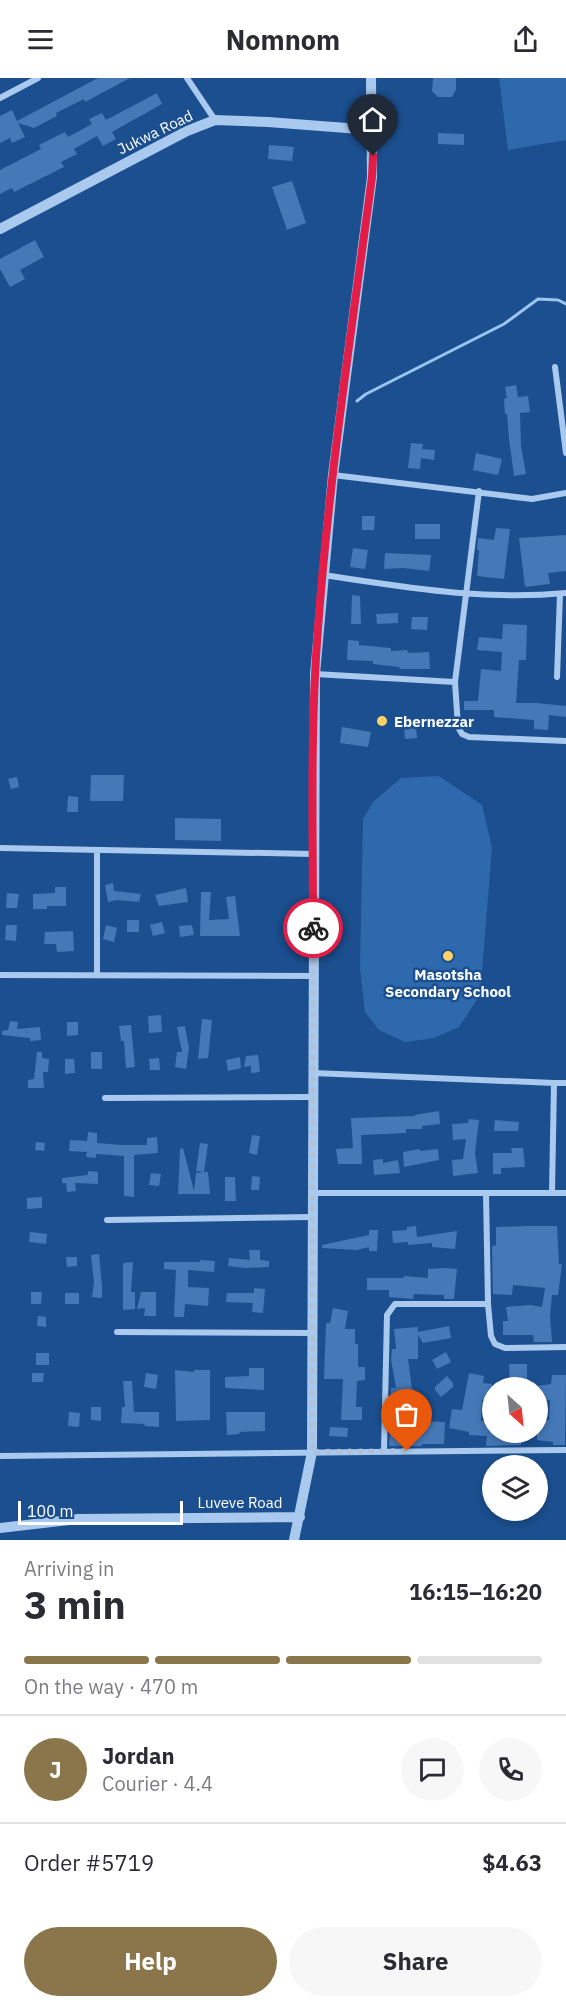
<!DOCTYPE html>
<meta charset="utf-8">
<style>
body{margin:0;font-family:"IBM Plex Sans",sans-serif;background:#f7f7f7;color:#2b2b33;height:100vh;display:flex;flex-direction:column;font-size:22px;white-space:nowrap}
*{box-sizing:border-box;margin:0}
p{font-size:20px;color:#7c7c81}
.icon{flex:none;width:33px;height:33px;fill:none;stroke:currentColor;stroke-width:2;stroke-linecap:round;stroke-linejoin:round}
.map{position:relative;height:1462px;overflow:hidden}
.drawer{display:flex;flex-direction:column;background:#fff;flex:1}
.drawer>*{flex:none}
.needle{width:39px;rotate:153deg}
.fabs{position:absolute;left:482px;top:1299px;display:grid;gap:12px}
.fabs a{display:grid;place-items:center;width:66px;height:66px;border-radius:50%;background:#fff;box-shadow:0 3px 9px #0003;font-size:30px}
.scale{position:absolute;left:18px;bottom:15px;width:165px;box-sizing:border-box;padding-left:6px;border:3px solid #fff;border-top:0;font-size:16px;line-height:21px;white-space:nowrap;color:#fff;-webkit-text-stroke:4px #1b4f8f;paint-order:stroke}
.pin{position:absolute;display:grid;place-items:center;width:51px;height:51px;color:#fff;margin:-62px -26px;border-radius:50% 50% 50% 0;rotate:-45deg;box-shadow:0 0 6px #0007}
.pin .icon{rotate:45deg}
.courier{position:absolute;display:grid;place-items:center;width:60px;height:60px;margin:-30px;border:4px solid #e11d48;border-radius:50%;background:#fff;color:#222;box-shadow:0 2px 8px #0007}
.summary em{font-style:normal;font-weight:700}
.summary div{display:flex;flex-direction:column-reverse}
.summary{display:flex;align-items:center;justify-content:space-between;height:102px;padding:0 24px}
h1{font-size:39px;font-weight:700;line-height:45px}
.bar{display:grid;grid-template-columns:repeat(4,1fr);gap:9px 6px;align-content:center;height:72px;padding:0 24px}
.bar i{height:8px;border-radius:4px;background:#e1e1e2}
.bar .current{background:#8a764a}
.bar p{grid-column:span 4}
.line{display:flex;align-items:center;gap:15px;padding:0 24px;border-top:2px solid #e1e1e2}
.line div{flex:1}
.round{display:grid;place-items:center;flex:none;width:63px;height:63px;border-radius:32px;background:#f7f7f7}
.button{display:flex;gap:12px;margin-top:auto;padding:12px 24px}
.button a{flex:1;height:69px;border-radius:36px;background:#8a764a;color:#fff;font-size:24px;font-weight:700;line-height:69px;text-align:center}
.button a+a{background:#f7f7f7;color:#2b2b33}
header{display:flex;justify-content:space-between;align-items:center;height:78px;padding:0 24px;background:#fff;font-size:27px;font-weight:700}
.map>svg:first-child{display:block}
</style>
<header><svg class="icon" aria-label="menu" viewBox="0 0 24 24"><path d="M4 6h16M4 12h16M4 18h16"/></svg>Nomnom<svg class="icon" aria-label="share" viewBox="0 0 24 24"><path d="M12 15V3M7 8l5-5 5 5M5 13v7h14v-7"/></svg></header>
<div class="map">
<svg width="566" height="1462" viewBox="0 0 566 1462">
<rect width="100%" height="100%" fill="#1b4f8f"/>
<path fill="#2e69ad" d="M499,0H566V62L508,72Z
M439,698L482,727L492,770L480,917L459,949L434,960L405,964L379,952L365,934L360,890L363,741L374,723L401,700Z"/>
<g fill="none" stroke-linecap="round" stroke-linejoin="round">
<path stroke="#9cc4f0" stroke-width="3" d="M357,323L366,316L504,246L538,221L558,222L566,226"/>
</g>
<path fill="#4478b7" d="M98,0H130L85,24L84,21L56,35L57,38L34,50L18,45L25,59L12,65L10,60L0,65V38L12,32L17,43Z
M433,0H456V11L452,19H438L432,13Z
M157,15L162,26L112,54L116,61L103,68L97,58L74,71L77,76L61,84L64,89L14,114L12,110L0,116V92L41,71L39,67L65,54L68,59L92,46L89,41L102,35L106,42Z
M438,55L464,56V67L438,66Z
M269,67L294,69L292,83L268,81Z
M292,103L306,145L287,152L272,109Z
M35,162L44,179L20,192L25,201L10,209L0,191V181Z
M516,307L518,319L528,318L530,334L520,335L521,368L526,396L514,398L509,361L507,336H505L504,321L507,320L505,309Z
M411,365L423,366L422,371L435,372L434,382L421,380L420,391L408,390Z
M476,375L502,381L498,397L473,392Z
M362,438H375L374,452H362Z
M415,446H440V461H415Z
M496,450L510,451L504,501L477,498L479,472H477L478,460L494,462Z
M566,457V493L548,495L550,506L525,509L519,460Z
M353,470L368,472L365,491L350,489Z
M385,475L431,477L429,493L403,490L384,491Z
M352,517L360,518L361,546H351Z
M398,535V545L377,546L376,536Z
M412,539H428L427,552L411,551Z
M503,546L527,547L526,582H519L516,625H536L566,628V639L549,637L548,652L534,651V642L494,639V632H464V623H478L481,591L501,593L502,574L477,572L479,559L502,561Z
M348,562L359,563V567L391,570V573L407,572L408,575L429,574L430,591H400L399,589L373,586V583L347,582Z
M416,648L417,660L405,661L404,649Z
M342,649L371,654L368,669L340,665Z
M91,697H124L123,723H90Z
M17,699L19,709L11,711L8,701Z
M68,718L78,719V734H67Z
M175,740L221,741V763L175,762Z
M113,805L114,813L141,816L139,824L116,822L108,824L105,807Z
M55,809H66V828H47V831H33V816L55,815Z
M186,810L188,824L159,828L155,817Z
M201,814H211L209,842L229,841L226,819L235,818L240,858H200Z
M7,815L19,816L17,830H6Z
M127,842H139V854H127Z
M162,844L165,855L153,858L150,847Z
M6,847H17L16,863L5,862Z
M106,847L117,850L114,864L103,861Z
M192,847L194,857L180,859L179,848Z
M73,853L74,873L57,874L56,866H44L45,854Z
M161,937L162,954L149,955L148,938Z
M202,941L212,942L208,980L198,981Z
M10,943L18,944L17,951L40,949L41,962L30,963V960L2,957V953L8,952Z
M67,944H78V957L67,958Z
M131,947L135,989L126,990L124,963H121L119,948Z
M185,948L189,970L186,991L175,989L177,974H182L177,949Z
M37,974H42V980L49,981L48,994H43L44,1010H28V1002L34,1001Z
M91,974H102V991H91Z
M258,977L260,994L251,995V988L244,989L246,978Z
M240,979L241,990L228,993L226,982Z
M159,980L160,992H150L149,981Z
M65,981H74L75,995L65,996Z
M439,1033L440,1046L422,1048V1051H406V1055L361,1057L362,1086H338L336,1071L353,1070L351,1040L415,1038V1037Z
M469,1041L479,1042L475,1075L478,1095L453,1098L452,1082L463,1081L466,1061L453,1062L452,1046L468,1045Z
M495,1042L519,1044L518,1053H494Z
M88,1054L97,1055V1065L122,1067H147V1060L157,1059L158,1075L134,1077V1119L124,1118V1078L96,1076V1080L86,1079L87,1074L69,1073L70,1062L87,1063Z
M252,1057L260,1058L257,1077L249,1075Z
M36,1064L45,1065L44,1073L35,1072Z
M200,1065L208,1066L204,1094H208L210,1116H178L180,1071L183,1070L194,1113L196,1095L204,1094L196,1093Z
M511,1070H523L525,1089L501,1090V1096H493V1075H512Z
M420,1071V1073L438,1071L439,1082L404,1089L403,1074Z
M383,1081V1085L398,1082L400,1095L374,1097L373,1082Z
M88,1093L98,1094V1106L75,1105L76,1113L67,1114L66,1105H62V1100L88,1097Z
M151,1095L161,1096L159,1108L149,1107Z
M252,1098L260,1099L259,1112H251Z
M225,1099H235L236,1123H225Z
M42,1119V1130L27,1131V1120Z
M416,1148L417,1159L457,1153L455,1171L432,1169V1165L408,1167V1164L393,1165L392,1153L407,1152V1149Z
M530,1148H557L559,1186H562L558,1217H552L550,1238L552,1264H534L533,1257H503V1243H508L506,1229L530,1227L542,1229L545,1210L513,1207L512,1217L493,1216L492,1168L496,1167V1149Z
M369,1152H378L377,1173H369V1169L357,1172L322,1170V1167L369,1157Z
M30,1154L47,1156L46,1166L29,1164Z
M249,1172H260V1182L269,1183V1189L245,1190L228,1188L229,1180L250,1182Z
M99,1176L102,1208V1220L92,1219L94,1204L91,1177Z
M66,1179H77V1188L67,1189Z
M200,1182L215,1183L214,1194L188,1192V1209L209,1210L208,1228L185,1226L184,1239H174L176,1192L164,1191V1184H200Z
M133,1184L131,1214H135V1231L123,1232V1185Z
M446,1190L457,1191L454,1221H444V1217L414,1216L413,1221L389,1219V1212H367V1200H404V1198L428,1200V1191Z
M254,1210L265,1211L263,1235L252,1234L253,1225L226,1224L227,1215H254Z
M31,1214H42L41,1226H31Z
M141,1214H156V1238H144L145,1230L137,1231Z
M65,1215H79V1226H65Z
M333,1230L348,1233L345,1251H355V1266H358V1289H365V1302L357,1303L356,1329H362V1342H341L343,1301H324L326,1245H330Z
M38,1238L46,1239V1249L37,1248Z
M449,1248L451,1260L423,1265L418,1257V1281H408L412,1311H414L413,1327L421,1320V1343L445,1344L444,1366H422V1368H389L392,1327H390L391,1310H396L391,1281L392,1271H396L394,1251L418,1249V1254Z
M446,1274L451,1284L437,1291L432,1282Z
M36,1275H49V1287H36Z
M509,1286H527V1302L518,1303L519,1310H510Z
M249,1290H264V1312L225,1310V1299L249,1298Z
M175,1292L194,1294V1292H210V1342L176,1343Z
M32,1295H44L43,1304H32Z
M146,1295L158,1297L156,1311L144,1309Z
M469,1295L484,1298L483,1305L492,1306V1323L482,1322L481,1343H492V1354H521V1367L486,1368L487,1358L469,1357V1354L449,1350L452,1331L462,1332Z
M552,1297H566L565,1367H553V1364L537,1362V1341L549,1342L550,1322L537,1323V1308L551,1306Z
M447,1298L453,1305V1309L441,1319L435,1312V1309Z
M123,1303H132L134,1334H159V1349L144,1348L145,1346L121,1345L122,1329H125Z
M91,1329H101V1343L91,1342Z
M69,1334L80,1335L79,1349L68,1348Z
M226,1334H265V1353L239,1354L240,1356L227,1357Z
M330,1349L348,1350L347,1359L329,1358Z"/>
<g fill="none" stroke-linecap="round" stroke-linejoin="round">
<path stroke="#a9c9ee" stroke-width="6" d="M187,0L215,42
M0,20L38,0
M555,289L566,375
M333,397L532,421L566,415
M479,413L455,604L458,649L462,656L469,659L566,663
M323,497C405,509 483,523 566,515
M315,596L455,604
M557,599L560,516
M0,770L313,776
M97,896V772
M0,897L313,898
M313,995L554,1005L552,1114
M554,1005H566
M105,1020L313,1019
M314,1115H566
M486,1115L488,1226L491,1258L495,1266L505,1270L566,1269
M107,1142L313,1139
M117,1254L312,1255
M384,1373L387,1237L395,1226H488
M0,1378L566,1372"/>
<path stroke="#a9c9ee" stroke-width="10" d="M0,151L187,53L215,42L268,44L373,52
M0,1450L78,1441L300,1439
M294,1462L312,1374L315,596L333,397L372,99L371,0"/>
</g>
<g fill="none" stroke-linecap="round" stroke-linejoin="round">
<path stroke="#afc1d8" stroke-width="6" stroke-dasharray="0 10.8" d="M313,850L312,1374L407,1373"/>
<path stroke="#e11d48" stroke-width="8" d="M313,850C313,750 310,650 318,550C329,399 352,249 372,99L373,78"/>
</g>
<g fill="#ffd166" stroke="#1b4f8f" stroke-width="2">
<circle cx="382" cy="643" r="6"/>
<circle cx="448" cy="878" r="6"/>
</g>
<g text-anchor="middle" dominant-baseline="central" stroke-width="5" stroke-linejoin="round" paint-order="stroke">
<g font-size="15" fill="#fff" stroke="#1b4f8f">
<text transform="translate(155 54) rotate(-26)">Jukwa Road</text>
<text x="240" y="1424">Luveve Road</text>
</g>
<g font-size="15" font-weight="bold" fill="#fff" stroke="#1b4f8f" text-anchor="start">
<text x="394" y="643">Ebernezzar</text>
<text x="448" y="896" text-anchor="middle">Masotsha<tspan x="448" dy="17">Secondary School</tspan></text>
</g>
</g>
</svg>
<div class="fabs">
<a><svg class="needle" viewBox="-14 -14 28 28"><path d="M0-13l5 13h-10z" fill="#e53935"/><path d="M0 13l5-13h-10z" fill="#7c7c81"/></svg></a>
<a><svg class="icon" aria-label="layers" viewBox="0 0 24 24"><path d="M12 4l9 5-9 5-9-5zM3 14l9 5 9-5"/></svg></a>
</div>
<div class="scale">100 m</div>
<div class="pin" style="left:407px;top:1373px;background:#ea580c"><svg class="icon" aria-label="bag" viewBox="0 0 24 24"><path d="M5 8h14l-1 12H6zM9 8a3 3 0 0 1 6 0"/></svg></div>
<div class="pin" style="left:373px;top:78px;background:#1f2937"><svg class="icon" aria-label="home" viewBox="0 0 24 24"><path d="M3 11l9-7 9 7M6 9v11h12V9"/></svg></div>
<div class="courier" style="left:313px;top:850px"><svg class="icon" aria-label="bike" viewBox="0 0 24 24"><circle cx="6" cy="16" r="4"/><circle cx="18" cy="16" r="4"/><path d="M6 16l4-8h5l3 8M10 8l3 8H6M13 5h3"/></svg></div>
</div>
<section class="drawer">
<div class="summary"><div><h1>3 min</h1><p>Arriving in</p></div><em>16:15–16:20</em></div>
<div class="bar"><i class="current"></i><i class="current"></i><i class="current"></i><i></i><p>On the way · 470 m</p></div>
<div class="line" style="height:108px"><b class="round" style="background:#8a764a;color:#fff">J</b><div><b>Jordan</b><p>Courier · 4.4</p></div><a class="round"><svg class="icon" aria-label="chat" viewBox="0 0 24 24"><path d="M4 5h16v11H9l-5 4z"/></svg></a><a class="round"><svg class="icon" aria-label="phone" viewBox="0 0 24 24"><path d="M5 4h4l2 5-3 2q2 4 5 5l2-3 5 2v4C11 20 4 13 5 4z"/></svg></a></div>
<div class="line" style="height:78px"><div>Order #5719</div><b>$4.63</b></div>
<div class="button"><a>Help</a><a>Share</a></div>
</section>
